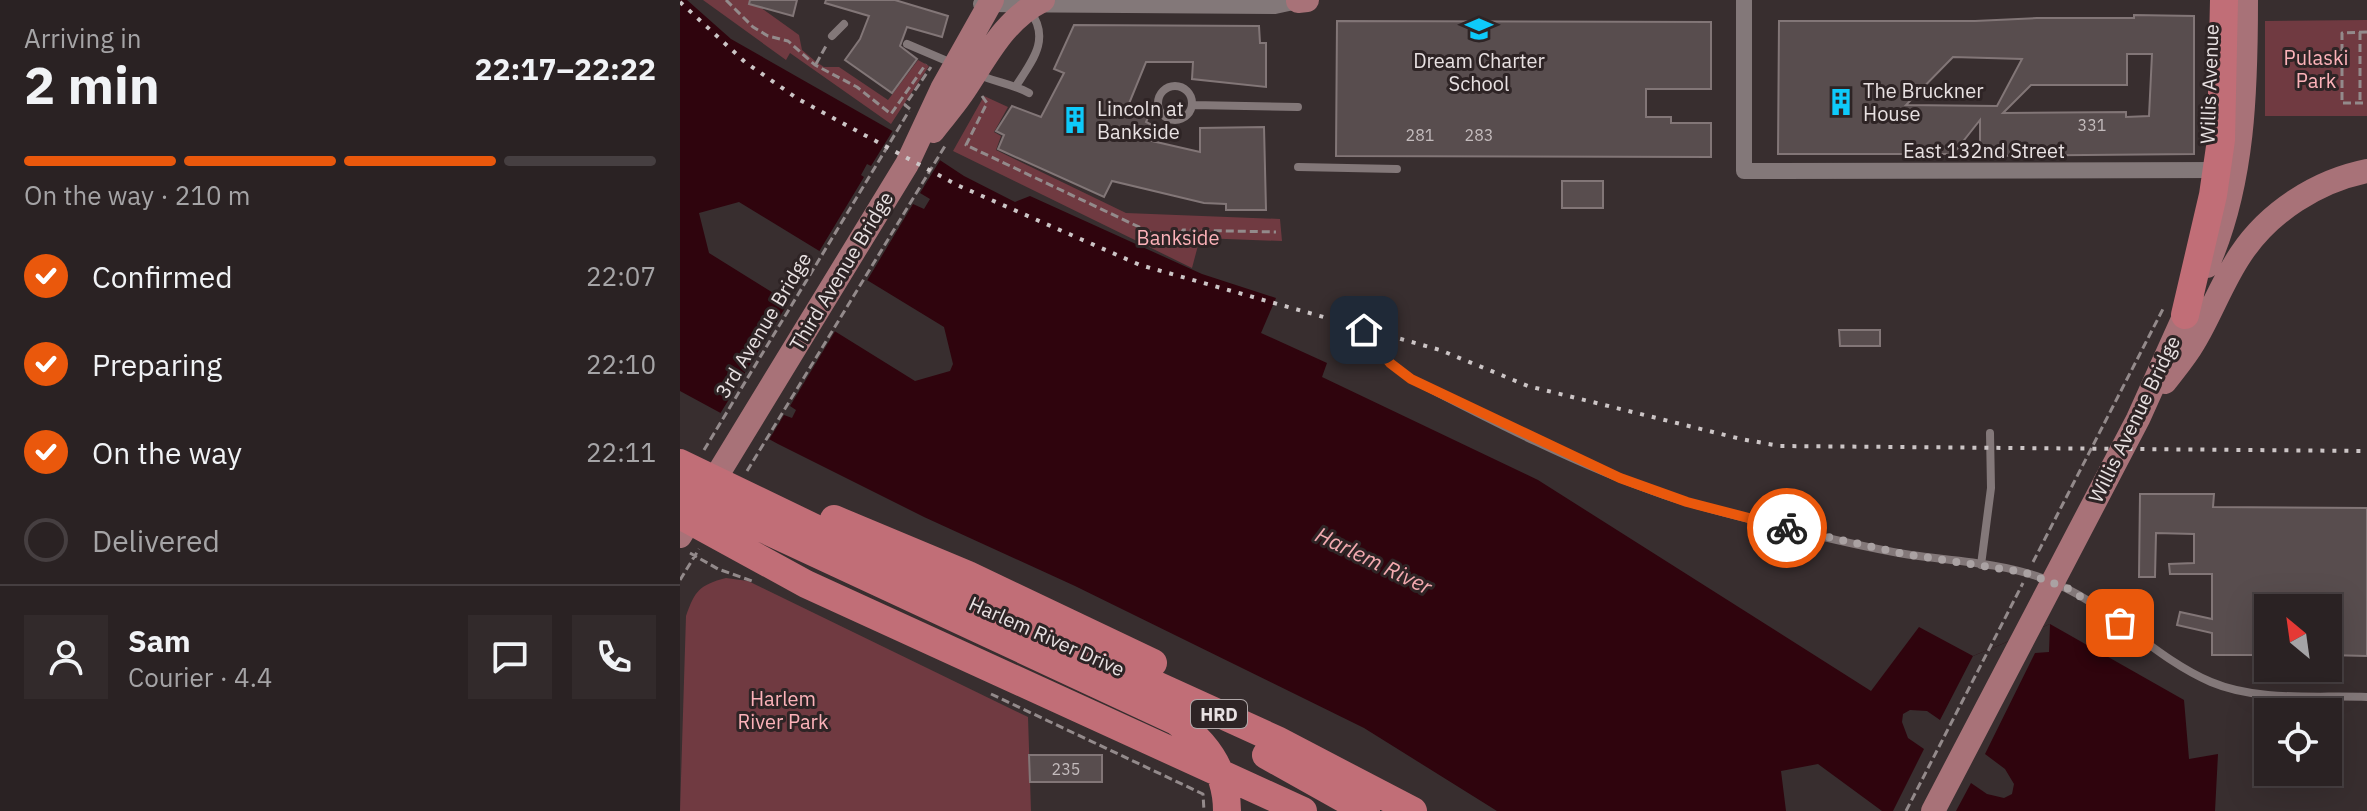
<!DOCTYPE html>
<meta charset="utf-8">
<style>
body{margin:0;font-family:"IBM Plex Sans",sans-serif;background:#322a2b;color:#f1f3f6;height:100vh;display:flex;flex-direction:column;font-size:30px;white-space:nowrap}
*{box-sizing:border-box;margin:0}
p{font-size:26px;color:#a5a4a6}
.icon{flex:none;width:44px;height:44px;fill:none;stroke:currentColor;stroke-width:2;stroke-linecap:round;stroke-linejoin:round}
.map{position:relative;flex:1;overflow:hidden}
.drawer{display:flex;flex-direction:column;background:#2a2223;width:680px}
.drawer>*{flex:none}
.needle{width:52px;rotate:331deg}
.buttons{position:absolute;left:1574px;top:594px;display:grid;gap:16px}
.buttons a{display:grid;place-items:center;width:88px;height:88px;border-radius:0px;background:#2a2223;box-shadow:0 8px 32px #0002,0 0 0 2px #463f41;font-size:40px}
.pin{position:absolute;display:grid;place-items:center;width:68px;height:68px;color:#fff;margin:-34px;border-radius:16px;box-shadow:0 4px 12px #0006}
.courier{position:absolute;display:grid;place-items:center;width:80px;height:80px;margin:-40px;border:6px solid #ea580c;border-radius:50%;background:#fff;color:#222;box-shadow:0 2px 10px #0007}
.overview em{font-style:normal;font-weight:800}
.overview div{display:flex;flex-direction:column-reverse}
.overview{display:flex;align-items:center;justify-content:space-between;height:136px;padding:0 24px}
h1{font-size:52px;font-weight:800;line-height:60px}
.bar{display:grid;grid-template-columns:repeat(4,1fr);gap:12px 8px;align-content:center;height:96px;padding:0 24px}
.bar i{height:10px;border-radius:6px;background:#463f41}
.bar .active{background:#ea580c}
.bar p{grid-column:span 4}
.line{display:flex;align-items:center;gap:20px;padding:0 24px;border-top:2px solid #463f41}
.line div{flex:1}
.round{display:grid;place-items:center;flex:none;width:84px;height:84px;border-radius:0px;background:#322a2b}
ol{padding:0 24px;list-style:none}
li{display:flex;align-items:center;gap:24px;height:88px}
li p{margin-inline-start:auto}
li .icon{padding:8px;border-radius:50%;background:#ea580c;color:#fff;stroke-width:4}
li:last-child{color:#a5a4a6}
li i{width:44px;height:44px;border:4px solid #463f41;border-radius:50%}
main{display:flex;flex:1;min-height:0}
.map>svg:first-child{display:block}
</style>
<main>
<section class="drawer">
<div class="overview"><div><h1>2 min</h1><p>Arriving in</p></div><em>22:17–22:22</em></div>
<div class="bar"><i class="active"></i><i class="active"></i><i class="active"></i><i></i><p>On the way · 210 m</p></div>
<ol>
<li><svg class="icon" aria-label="check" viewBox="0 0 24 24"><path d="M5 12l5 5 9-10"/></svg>Confirmed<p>22:07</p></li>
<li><svg class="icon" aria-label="check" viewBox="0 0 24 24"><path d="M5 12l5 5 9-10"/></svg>Preparing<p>22:10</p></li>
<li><svg class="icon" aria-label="check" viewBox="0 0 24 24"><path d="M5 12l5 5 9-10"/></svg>On the way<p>22:11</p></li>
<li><i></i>Delivered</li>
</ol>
<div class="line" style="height:144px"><a class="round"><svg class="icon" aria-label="person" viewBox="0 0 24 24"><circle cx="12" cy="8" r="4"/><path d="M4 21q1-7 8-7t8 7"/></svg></a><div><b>Sam</b><p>Courier · 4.4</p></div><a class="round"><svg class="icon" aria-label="chat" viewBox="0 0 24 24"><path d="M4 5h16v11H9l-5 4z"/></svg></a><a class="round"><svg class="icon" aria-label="phone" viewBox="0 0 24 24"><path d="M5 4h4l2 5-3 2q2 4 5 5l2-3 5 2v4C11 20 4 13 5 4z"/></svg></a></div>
</section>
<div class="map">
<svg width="1687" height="811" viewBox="0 0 1687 811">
<rect width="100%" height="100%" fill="#382e2f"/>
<path fill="#703a41" d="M23,0H70L119,35L122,50L135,61L144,67H159L208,100L238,60L249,66L211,124L110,53L106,60Z
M1687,20V116H1585V21Z
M304,96L328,107L314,132L321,136L316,150L446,213L600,219L602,241L520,238L512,268L273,151Z
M46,578L68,581L348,717L351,811H0L6,616C15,591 19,585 46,578Z"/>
<path fill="#2f040d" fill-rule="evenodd" d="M0,0H7L51,39L237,145L284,176L335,202L350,196L522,274L596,298L581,333L647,363L642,377L858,480L1191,691L1239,627L1293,656L1370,624L1504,700L1509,759L1538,754L1535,811H1202L1138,764L1101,771L1106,811H817L684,728L395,586L244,517L98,444L0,391ZM59,202L264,327L273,364L270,371L235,381L29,253L19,213Z"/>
<path fill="#382e2f" d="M215,127L262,157L240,193L250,199L244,209L233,204L185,284L137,255L184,177L181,175L187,164L191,166Z
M107,297L157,328L110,406L116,410L112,418L104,415L87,443L38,417L56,388L49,384L54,376L61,379L110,300Z
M1370,624L1369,652L1355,653L1305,754L1325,769L1334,784L1332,794L1324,798L1307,794L1291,783L1276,811H1213L1244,749L1228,738L1222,722L1223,714L1230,710L1247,711L1260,720L1293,656Z"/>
<path fill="#584d4e" stroke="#827677" stroke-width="2" fill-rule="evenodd" d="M70,0H117L113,16L69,4Z
M146,0H215L268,16L262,37L227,27L220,46L237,59L212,93L165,60L180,39L189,16L145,3Z
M1454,15L1514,16V154L1300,156V120L1273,154H1098L1099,21H1295L1357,18H1454ZM1447,54H1472L1469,116L1446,117V112L1323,113L1351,85H1447ZM1273,57L1342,59L1317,106L1226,105Z
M657,21L1031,22V89H966V117H991V123H1031V157L656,156Z
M394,25L579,26L580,43H586V87L512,79L513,62H466L448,106L469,115L466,122L478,128L472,141L520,152V128L584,127L586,210H546V204L524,203L432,181L424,197L318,149L324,135L316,131L332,106L361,117L384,73L374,69Z
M882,181H923V208H882Z
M1159,330H1200V346H1160Z
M1460,494H1534L1533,507L1687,508V656L1648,655V608H1588V668H1634V683L1573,682V655H1532V633L1497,625L1500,612L1532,619V574H1490L1489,564L1514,563V534L1476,533L1475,577H1459Z
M349,755H422V782H350Z"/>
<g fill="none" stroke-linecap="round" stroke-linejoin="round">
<path stroke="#938a8b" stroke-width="3" stroke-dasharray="8 4" stroke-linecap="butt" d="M46,0L73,27L88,36L108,41L135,65L177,87L211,114L246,64
M1680,32V103
M1687,32L1662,33V103H1687
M136,64L146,46
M302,96L307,103L286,145L497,245L503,230L596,232
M230,109L225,105L251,67
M24,450L229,111
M67,471L265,146
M10,553L38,569L72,581
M1353,562L1483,309
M0,580L19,549
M311,694L523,794L524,811
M1226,811L1343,583"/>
<path stroke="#837879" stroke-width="8" d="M152,36L164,24
M227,44L274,64
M297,74C314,82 333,84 349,93
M478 103a17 17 0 1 1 34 0a17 17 0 1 1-34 0Z
M336,86C352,61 371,39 350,11
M512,105L618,107
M618,167L717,169
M684,330L710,363L731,379C810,420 900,466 984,495C1022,508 1062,517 1101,527C1144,537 1187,548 1231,555C1274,561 1321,563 1362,578C1426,600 1470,656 1531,682C1578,702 1637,695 1687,697
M1301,565L1311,488L1310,433"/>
<path stroke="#837879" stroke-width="16" d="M1064,0V171L1543,170
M301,4L595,6L618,1"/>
<path stroke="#a87278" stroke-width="24" d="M618,1L627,0
M253,131C262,119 272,108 281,95C306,59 322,21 363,0
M1527,266C1564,184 1566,88 1566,0
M1485,382C1495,369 1506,356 1514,342C1531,314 1542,282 1561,254C1589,212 1637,181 1687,171
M0,536L227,164L262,89L312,0
M1253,811L1458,419L1512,299"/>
<path stroke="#c16e77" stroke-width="28" d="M1505,315L1533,195L1541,140L1544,0
M0,463L340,627L441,669L597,740L733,811
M0,490L496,721C527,743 547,772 547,811
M0,515L126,584L623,811
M154,519L288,575L473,663
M586,755L686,811"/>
<path stroke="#ccc5c6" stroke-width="4" stroke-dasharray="4 8" stroke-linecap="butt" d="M0,2L65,62L118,99L277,185L460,265L760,350L848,386L1061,439L1100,446L1687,451"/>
</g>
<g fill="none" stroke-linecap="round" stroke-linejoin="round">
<path stroke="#aaa2a3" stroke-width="8" stroke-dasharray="0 14.4" d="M1107,528L1224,554L1343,572L1389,589L1440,623"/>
<path stroke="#ea580c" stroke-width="10" d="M684,330L710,363L731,379L940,478L1007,502L1107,528"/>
</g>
<defs>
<g id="school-bare" transform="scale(2.16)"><path d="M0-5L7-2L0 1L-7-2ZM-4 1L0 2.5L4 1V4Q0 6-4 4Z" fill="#0ecafa" stroke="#2e2425" stroke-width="2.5" paint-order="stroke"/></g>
<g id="building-bare" transform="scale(2.16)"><path d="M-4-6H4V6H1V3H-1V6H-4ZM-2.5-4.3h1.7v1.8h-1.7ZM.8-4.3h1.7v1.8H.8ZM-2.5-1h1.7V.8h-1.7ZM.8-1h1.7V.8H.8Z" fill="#0ecafa" stroke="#2e2425" stroke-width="2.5" paint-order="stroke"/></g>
</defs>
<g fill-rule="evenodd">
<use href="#school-bare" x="799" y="29"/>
<use href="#building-bare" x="1161" y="102"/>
<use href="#building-bare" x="395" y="120"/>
</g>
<g text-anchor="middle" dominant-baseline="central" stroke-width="6" stroke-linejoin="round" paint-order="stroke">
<g font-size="16" fill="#c4bcbd">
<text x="1412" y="125">331</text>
<text x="740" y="135">281</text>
<text x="799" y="135">283</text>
<text x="386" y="769">235</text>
</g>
<rect fill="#2e2425" stroke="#b0a8a9" stroke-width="2" x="511" y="700" width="56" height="28" rx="6"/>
<g font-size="18" font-weight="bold" fill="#e8e1e2">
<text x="539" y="714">HRD</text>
</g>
<g font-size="20" fill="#fcb2b9" stroke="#2e2425">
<text x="1636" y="57">Pulaski<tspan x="1636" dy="23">Park</tspan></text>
<text x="498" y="237">Bankside</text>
<text x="103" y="698">Harlem<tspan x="103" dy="23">River Park</tspan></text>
</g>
<g font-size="20" fill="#e8e1e2" stroke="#2e2425" text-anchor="start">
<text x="799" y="60" text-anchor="middle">Dream Charter<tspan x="799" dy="23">School</tspan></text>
<text x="1183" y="90">The Bruckner<tspan x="1183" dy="23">House</tspan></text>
<text x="417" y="108">Lincoln at<tspan x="417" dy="23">Bankside</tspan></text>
</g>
<g font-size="20" fill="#e8e1e2" stroke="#2e2425">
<text transform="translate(1529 84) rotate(-88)">Willis Avenue</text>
<text x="1304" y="150">East 132nd Street</text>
<text transform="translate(161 271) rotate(-59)">Third Avenue Bridge</text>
<text transform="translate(83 325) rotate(-59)">3rd Avenue Bridge</text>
<text transform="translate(1454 419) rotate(-64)">Willis Avenue Bridge</text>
<text transform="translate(367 636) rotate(24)">Harlem River Drive</text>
</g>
<g font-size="22" font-style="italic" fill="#f3aab0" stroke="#2e2425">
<text transform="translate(694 560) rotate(26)">Harlem River</text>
</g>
</g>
</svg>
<div class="buttons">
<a><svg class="needle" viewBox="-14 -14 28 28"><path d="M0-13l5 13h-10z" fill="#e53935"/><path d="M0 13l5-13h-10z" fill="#a5a4a6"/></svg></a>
<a><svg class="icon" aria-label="locate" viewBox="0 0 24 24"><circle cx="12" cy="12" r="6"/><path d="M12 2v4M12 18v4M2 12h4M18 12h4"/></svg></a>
</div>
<div class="pin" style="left:1440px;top:623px;background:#ea580c"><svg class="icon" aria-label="bag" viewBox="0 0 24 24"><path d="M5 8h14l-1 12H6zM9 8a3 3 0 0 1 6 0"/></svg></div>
<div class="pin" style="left:684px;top:330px;background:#1f2937"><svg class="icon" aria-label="home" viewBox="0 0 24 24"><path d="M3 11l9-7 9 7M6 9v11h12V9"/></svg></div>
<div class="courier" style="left:1107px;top:528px"><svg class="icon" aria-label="bike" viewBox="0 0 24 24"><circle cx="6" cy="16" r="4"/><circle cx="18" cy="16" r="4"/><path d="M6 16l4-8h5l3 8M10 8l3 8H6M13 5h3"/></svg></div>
</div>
</main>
